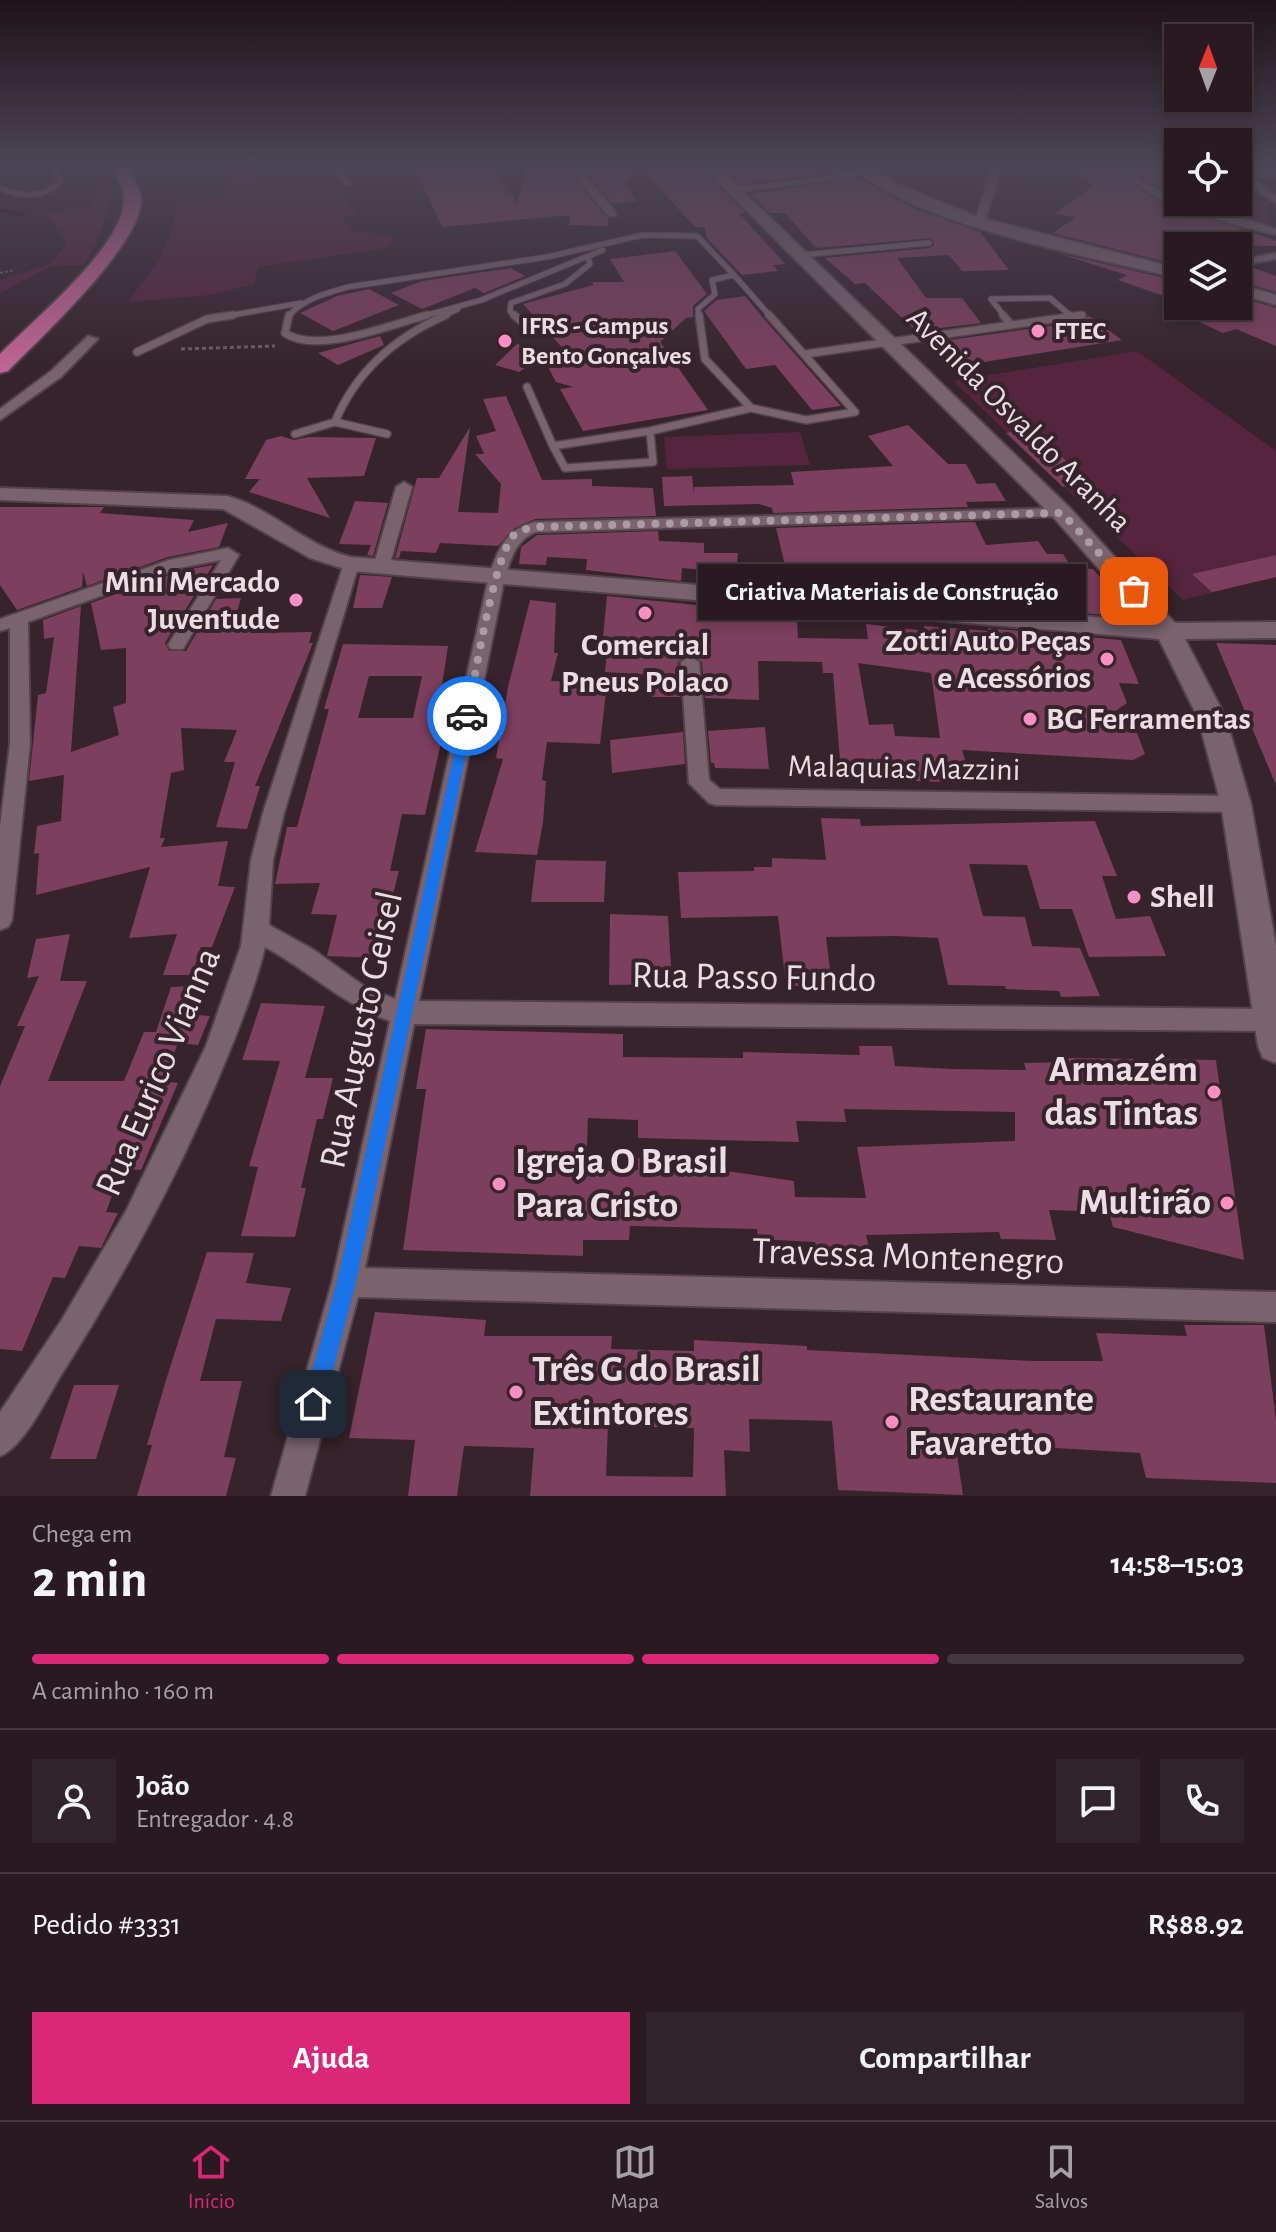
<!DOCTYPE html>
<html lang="pt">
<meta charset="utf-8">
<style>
body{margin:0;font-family:"Alegreya Sans",sans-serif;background:#302329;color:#f1f3f6;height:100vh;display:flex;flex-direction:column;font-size:30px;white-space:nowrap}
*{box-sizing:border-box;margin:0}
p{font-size:26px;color:#a5a1a5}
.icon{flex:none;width:44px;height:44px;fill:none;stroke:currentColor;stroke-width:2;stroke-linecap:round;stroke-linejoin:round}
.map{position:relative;height:1496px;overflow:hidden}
.side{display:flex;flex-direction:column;background:#281a20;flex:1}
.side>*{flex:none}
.needle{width:52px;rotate:1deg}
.tools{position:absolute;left:1164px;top:24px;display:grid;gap:16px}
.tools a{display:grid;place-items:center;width:88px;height:88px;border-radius:0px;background:#281a20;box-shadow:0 4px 12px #0003,0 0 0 2px #44383e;font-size:40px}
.pin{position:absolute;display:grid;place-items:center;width:68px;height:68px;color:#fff;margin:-34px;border-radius:16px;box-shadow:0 4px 12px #0006}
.courier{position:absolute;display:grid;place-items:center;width:80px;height:80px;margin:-40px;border:6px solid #1a73e8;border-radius:50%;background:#fff;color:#222;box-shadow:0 2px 10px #0007}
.bubble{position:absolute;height:56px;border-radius:0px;background:#281a20;box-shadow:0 4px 12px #0003,0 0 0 2px #44383e;font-size:26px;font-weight:700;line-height:56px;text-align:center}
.summary em{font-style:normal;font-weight:700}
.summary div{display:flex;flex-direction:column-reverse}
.summary{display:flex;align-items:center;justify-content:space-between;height:136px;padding:0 32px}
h1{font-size:52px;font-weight:700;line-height:60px}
.bar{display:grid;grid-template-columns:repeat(4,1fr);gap:12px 8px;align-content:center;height:96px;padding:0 32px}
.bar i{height:10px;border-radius:6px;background:#44383e}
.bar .on{background:#db2777}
.bar p{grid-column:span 4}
.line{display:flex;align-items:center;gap:20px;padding:0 32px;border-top:2px solid #44383e}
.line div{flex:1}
.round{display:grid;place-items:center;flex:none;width:84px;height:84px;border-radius:0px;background:#302329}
.button{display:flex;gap:16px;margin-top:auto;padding:16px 32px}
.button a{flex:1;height:92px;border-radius:0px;background:#db2777;color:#fff;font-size:32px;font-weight:700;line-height:92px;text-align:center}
.button a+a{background:#302329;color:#f1f3f6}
.menu{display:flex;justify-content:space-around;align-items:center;height:112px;border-top:2px solid #44383e;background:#281a20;font-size:22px;color:#a5a1a5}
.menu a{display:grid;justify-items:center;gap:4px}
.menu .on{color:#db2777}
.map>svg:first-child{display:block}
</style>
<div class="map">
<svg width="1276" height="1496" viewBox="0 0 1276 1496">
<rect width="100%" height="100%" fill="#36232b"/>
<path fill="#55243d" d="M229,166H261L258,190L337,186L357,215L343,218L352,230L392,236L391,247L258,267L254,284L210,295L128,302C151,270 175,244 176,202L223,195L235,188L223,175Z
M104,178L113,191C108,218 99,241 84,265L51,266L0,293V280L50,264L68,243L46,214L90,206Z
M1188,202H1267L1270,228Z
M1137,351L1276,451V577L1183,600L953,381Z
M800,432L810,465L667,469L664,437Z"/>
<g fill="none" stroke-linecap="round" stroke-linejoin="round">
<path stroke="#35001f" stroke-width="4" d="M0,210L23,215"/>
</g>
<path fill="#7c3f5d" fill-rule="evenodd" d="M414,166H492L517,203L526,169L564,166L608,219V226L569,225L571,215L442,227Z
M581,166H699L745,213H739L785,264L773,265L778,271L742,275L706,237L705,227H695L642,169L624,184L637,201L613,204Z
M721,166H837L845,171L740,184Z
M1075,166L1126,167L1125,176L1154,199L1276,241V246H1178V265L1053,233L1075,218L1055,213L1093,186Z
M1142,168L1178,170V195L1147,182L1140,173Z
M858,178L916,209L980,232L1009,270L962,271L949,255L897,258L926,298H962L981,323L916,331L865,283L855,284L825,258L930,248L934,245L932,238L816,248L785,213H770L750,194Z
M675,251L707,294L693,306V317L686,318L660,342L708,410L583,431L560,389L573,387L556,382L542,356L519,372L495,365L517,344L575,362L523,304L593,285V282H624L610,259Z
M1057,253L1178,281V301L1118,280L1127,275Z
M1251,267L1276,276V292L1238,281V269Z
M511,268L525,276L484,293L475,288L422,309L391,293L422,281Z
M369,289L399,305L333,331L300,313L337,296Z
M745,296L764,319L841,406L812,410L775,365L746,369L704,311L717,300Z
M1238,297L1276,308V346L1236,329L1223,333L1165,306H1238Z
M1089,316L1122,340L959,366L934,342L1072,323Z
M380,336L384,345L338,365L318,353Z
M506,396L542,480L592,479V486L653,488L656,516L535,519L515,528L498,546L440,543L436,553L401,551L399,558H395L417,478H439L470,427L458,512L498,513L501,484L475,454H484L476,436L496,431L483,399Z
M908,425L948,464H966L977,484L995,483L1006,501L966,502L968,507L773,513L772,508L759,504L664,506L662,477L692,476L694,495V487L794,485L791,472L893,466L868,436Z
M1031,428L1089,482L1063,487L1006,433Z
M281,436L294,440L309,437L376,438L364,476L307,478L330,518L249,492L260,479H245L266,440Z
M355,501L388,503L373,556L367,555L371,545L339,544Z
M0,507H104L100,513L194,520L188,532L228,523L219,547L168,557L87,586L83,572L82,587L17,610L0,585Z
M975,522L986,545L1038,541L1047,554H1063L1072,568L1093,569L1123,602L1107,615L981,605L977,593L888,591L885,580L788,578L776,528Z
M658,531L659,541L704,543V553H738L736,573L682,568L681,581L586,570L587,559L547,557L546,565L519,564L521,547L537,535Z
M1276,555V577L1212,592L1192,574Z
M213,565L165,643L169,651H186L216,599L241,598L236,615L250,614L246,627H251L250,633L312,632L309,643H313L255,786H260L247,829L216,827L235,762H224L237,730L181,728L184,770L171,773L160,838H165L161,847L228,841L218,886L235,887L212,947H201L192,975H163L177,934L129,938L150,867L36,895L39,853L34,854L37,826L61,821L64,775L29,781L38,695L46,693L54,637L44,639L43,620L81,606L71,752L119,735L113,707L126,703V648L101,650L91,603L180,571Z
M360,575L392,577L382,608H353Z
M607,596L756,611L757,621L797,620L798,638L868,639L866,624L925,631L924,626L989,631L988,628L1121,640L1139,684L1119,683L1127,703L1103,720L1137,733L1145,754L1133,760L962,750L972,783L914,781L912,773L841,772L833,673H823L822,662L758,661L759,700L705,698L702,662L688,654L678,662L680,697H652V675L605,672L608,638L603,637ZM858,663L931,673L940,738L895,736L893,724L869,725Z
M530,600L556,603L554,653H558L551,681L607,684L600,744L547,742L542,780L546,781L543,823L537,855L475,852L503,759L496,758L508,687Z
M1216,643L1276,645V785Z
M343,644L448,646L439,705H447L440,747L425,815L402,814L390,871H399L377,958L327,956L337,915L311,914L320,883L275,884L287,827H297L329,709H324ZM369,676H422L413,718H358Z
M765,727L769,769L715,768L714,763H711L708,731Z
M683,732L685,764L612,773L610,740Z
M821,818L860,819L861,826L1095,821L1117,876H1102L1116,919L1150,916L1166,956L1089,957L1072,909H1040L1027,865L969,864L983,916L1025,917L1032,946L1080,948L1100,996L1061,997L1059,991L1006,989L1005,986L948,985L938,938L895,936L826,937L832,986H786L778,916L681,918L678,872L754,871V867H772V858L826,860Z
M536,860L606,861L604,902H531Z
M610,914L668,916L672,984L609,985Z
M70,934L60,981H87L48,1081H124L144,1032H156L171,987L196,986L187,1014L210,1016L198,1045L178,1043L163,1081L178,1083L141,1170L122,1169L106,1212L118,1213L101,1248L79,1246L65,1278L53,1277L22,1351L0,1349V1086L25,1026H17L39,976L27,978L36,939Z
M261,1003L325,1006L305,1078H333L323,1119H317L301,1188H306L295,1237L241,1236L258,1167L249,1166L280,1061L242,1060Z
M426,1029L623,1034V1057L743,1058V1052L860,1055L859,1046H892L895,1066L953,1069L1026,1070L1024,1063L1069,1062L1068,1058L1216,1060L1244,1260L1113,1227L1109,1212L1049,1210L1056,1240L1001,1239L999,1232L866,1235L874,1268L819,1267L815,1242L758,1239L757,1229L630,1226L629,1240H583V1256L403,1250L426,1089H416ZM844,1109L1015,1112V1141L857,1147L866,1198L795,1197L794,1181L638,1158V1170L586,1172L588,1118L638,1120V1138L799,1142L796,1121L846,1122Z
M207,1252L254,1253L246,1283L291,1288L281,1321L216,1319L200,1381H242L224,1457L236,1458L226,1496H137L152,1445H147L166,1380Z
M375,1312L486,1320L484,1336H612L611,1349L694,1351V1340L807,1346V1350L1034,1361H1103L1096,1333L1187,1336L1184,1325H1264L1276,1420V1483L1146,1478L1140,1453L1021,1446L1022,1451L956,1448L963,1495L838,1490L832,1421L749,1419L750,1452L724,1450L726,1496H530L534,1448L464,1446L457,1496H408L415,1440L349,1438ZM608,1426L694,1428L693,1477L606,1476Z
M74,1385H119L96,1459H50Z"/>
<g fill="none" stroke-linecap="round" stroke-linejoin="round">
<g stroke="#52424a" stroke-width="7">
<path id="service-far1" d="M333,166L347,183
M0,188C21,197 45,199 61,180L52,166
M737,190L854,175
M801,255L929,243
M991,299L1050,298L1072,317
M991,299L1005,317
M481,300L603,250
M221,317L301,303
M288,317C302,299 327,293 348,287L547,257L643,235L697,236L734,275
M420,317L485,299
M441,317L458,309
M516,317L510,311L511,303L565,284L590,264L588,257
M699,317L698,309L715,294L712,280L734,275L771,317
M1071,317L1082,315"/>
</g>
<g stroke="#52424a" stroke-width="10">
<path id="service" d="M289,315L285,333C317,355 390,325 427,315
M514,315L521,321
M699,315L705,359L751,408L806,420L855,412L769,315
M1003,315L1011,325
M1069,315L1072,317
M137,352L207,319L233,315
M805,354L1082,315
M527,387L553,446L650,431L751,408
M295,434L335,422
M387,434L335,422C356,371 396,337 446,315
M553,446L565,468L653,462L650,431"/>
</g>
<g stroke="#52424a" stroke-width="4">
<path id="minor" d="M567,166H577L616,212V216H608Z
M992,166H1002L985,221L980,224L975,221Z
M1129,166H1139L1137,174L1145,184L1178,198V202H1189L1276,229V235C1235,224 1153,208 1127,174Z
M1238,169L1244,172L1276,170V176L1251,177L1276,196V204L1238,177Z
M1276,253V259L1238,266V260Z
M88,336L98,339L61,377L0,420V409L51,371Z
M404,482L412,487L389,567L381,572L375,571L373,567L396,487Z
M1062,508L1068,510V516L536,532C516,540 512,557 505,576L419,1001L1272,1009L1276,1011V1031L414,1024L365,1268L1276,1292V1322L358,1297L305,1496H271L332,1282L390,1021C343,1005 308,970 265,947C254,992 236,1036 218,1079C174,1184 119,1284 58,1380C45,1402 23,1447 0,1456V1412L61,1321L126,1211L206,1046L241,946L251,860L263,813L345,560H357L359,564L284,813L273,860L269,925L314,950L364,986L395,999L489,576C498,549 505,530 535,522Z
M228,548L239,555L183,649H171L168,645L221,560L179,568L28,622L30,744L12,920L8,927L0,930V826L10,744V628L0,631V619L169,560Z
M690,656L699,662L709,780L720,789L1236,796L1243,798L1247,804L1243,810L1236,812L716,805L709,803L689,783L681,662Z"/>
</g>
<g stroke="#52424a" stroke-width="4">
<path id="secondary" d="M702,166H717L1070,508L1175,623L1276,622V638L1185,639L1226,718L1251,804L1276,946V1063L1263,1058L1258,1046L1221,804L1198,718L1159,639L351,571L310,558L223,509L0,500V488L227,496C272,508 305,546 351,557L1145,621L1054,518Z
M852,166H868L900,185L978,217L1178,268V278C1093,257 914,226 852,166Z
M1238,284L1276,295V305L1238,294Z"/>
</g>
<g stroke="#52424a" stroke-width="4">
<path id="trunk" d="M109,166H125C133,176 140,185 141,198C144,243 40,338 8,371L0,373V354C32,321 124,246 124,200C124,186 117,177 109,166Z"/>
</g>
<path stroke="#6e5d64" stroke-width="2" stroke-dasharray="3 2" stroke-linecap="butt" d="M0,273L15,270"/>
<path stroke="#6e5d64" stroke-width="3" stroke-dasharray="4 3" stroke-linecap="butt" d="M181,349L275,346"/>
<use href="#service-far1" stroke="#7a636d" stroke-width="5"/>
<use href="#service" stroke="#7a636d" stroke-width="7"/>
<use href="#minor" fill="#7a636d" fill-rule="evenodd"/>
<use href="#secondary" fill="#7a636d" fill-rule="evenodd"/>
<use href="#trunk" fill="#c46496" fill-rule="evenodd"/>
</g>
<linearGradient id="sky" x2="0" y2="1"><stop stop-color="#1e1318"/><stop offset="0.44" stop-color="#4c4555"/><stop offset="1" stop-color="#4c4555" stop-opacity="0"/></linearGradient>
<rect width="1276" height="375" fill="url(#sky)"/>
<path fill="#1a73e8" d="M463,713L474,716L356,1282L324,1404L321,1412L313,1415L306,1412L303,1404L337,1282Z"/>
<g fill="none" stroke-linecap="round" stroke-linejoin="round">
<path stroke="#ab9ca3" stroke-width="8" stroke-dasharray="0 14.4" d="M467,716C475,679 493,561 513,536C518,530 527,529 535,527L1062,513L1134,591"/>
</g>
<g fill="#fb8fc4" stroke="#36232b" stroke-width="3">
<circle cx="1038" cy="331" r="8"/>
<circle cx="505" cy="341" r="8"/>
<circle cx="296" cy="600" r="8"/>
<circle cx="645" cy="613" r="8"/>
<circle cx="1107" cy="659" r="8"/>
<circle cx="1030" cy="719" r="8"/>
<circle cx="1134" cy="897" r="8"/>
<circle cx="1214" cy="1092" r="8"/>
<circle cx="499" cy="1184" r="8"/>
<circle cx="1227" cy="1203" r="8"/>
<circle cx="516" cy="1392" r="8"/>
<circle cx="892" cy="1422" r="8"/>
</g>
<g text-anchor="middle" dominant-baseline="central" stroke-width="8" stroke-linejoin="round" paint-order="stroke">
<g font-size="26" font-weight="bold" fill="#eadde3" stroke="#36232b" text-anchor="start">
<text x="521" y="326">IFRS - Campus<tspan x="521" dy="30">Bento Gonçalves</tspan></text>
<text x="1054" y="331">FTEC</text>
</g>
<g font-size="32" fill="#eadde3" stroke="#36232b">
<text transform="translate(1019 420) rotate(45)">Avenida Osvaldo Aranha</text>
<text transform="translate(904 768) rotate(1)">Malaquias Mazzini</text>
</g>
<g font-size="32" font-weight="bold" fill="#eadde3" stroke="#36232b" text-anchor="end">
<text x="280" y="582">Mini Mercado<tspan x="280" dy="37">Juventude</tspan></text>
<text x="1091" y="641">Zotti Auto Peças<tspan x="1091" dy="37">e Acessórios</tspan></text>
<text x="645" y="645" text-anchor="middle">Comercial<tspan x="645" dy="37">Pneus Polaco</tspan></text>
<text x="1046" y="719" text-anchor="start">BG Ferramentas</text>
<text x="1150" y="897" text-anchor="start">Shell</text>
</g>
<g font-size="38" fill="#eadde3" stroke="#36232b">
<text transform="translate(754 978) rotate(1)">Rua Passo Fundo</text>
<text transform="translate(362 1030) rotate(-78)">Rua Augusto Geisel</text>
<text transform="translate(159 1072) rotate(-67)">Rua Eurico Vianna</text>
<text transform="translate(908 1257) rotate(2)">Travessa Montenegro</text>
</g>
<g font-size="38" font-weight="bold" fill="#eadde3" stroke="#36232b" text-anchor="start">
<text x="1198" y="1070" text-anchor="end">Armazém<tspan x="1198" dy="44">das Tintas</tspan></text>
<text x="515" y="1162">Igreja O Brasil<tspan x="515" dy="44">Para Cristo</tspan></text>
<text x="1211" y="1203" text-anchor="end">Multirão</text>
<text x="532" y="1370">Três G do Brasil<tspan x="532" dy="44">Extintores</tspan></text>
<text x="908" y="1400">Restaurante<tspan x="908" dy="44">Favaretto</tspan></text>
</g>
</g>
</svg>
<div class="tools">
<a><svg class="needle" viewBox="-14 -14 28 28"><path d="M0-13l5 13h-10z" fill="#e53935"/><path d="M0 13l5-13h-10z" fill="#a5a1a5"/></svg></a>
<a><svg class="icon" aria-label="locate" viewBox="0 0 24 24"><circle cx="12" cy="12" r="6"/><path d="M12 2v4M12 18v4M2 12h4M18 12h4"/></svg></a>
<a><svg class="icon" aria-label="layers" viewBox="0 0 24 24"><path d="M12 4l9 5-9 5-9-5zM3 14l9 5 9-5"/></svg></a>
</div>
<div class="pin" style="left:1134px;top:591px;background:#ea580c"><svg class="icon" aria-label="bag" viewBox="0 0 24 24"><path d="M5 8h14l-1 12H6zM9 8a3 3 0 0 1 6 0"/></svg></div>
<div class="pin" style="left:313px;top:1404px;background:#1f2937"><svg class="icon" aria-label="home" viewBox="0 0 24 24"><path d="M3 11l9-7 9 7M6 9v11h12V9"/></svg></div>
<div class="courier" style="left:467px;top:716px"><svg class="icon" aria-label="car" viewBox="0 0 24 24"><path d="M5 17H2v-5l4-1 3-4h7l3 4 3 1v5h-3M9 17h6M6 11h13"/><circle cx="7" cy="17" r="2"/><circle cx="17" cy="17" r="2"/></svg></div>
<div class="bubble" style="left:698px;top:564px;width:388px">Criativa Materiais de Construção</div>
</div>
<section class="side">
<div class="summary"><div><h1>2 min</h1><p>Chega em</p></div><em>14:58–15:03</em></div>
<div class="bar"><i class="on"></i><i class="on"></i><i class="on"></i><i></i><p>A caminho · 160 m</p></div>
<div class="line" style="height:144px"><a class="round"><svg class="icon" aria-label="person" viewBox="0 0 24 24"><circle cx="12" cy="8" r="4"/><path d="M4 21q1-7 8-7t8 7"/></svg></a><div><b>João</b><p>Entregador · 4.8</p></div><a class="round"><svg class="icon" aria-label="chat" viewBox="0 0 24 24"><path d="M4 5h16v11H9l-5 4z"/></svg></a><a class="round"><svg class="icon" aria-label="phone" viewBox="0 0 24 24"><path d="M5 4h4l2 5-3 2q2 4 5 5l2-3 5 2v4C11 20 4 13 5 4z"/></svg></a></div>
<div class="line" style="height:104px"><div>Pedido #3331</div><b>R$88.92</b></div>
<div class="button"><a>Ajuda</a><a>Compartilhar</a></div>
</section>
<nav class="menu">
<a class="on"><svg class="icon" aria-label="home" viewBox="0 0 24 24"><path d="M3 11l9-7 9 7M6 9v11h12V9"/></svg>Início</a>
<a><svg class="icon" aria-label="map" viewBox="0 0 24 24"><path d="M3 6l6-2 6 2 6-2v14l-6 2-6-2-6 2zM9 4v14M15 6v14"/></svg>Mapa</a>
<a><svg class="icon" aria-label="saved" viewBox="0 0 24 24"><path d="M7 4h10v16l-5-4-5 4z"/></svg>Salvos</a>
</nav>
